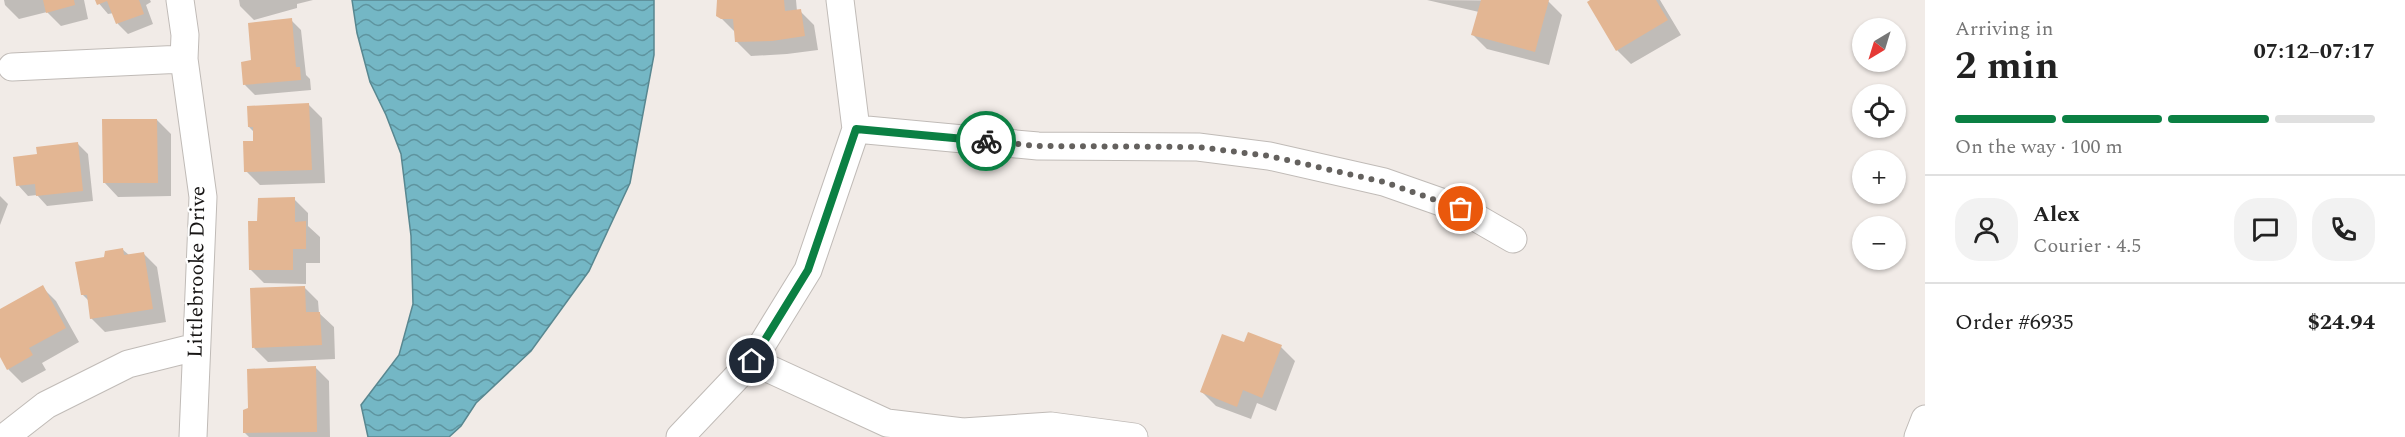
<!DOCTYPE html>
<meta charset="utf-8">
<style>
body{margin:0;font-family:Spectral,serif;background:#f2f2f2;color:#222;height:100vh;display:flex;flex-direction:column;font-size:22px;white-space:nowrap}
*{box-sizing:border-box;margin:0}
p{font-size:20px;color:#767676}
.icon{flex:none;width:33px;height:33px;fill:none;stroke:currentColor;stroke-width:2;stroke-linecap:round;stroke-linejoin:round}
.map{position:relative;flex:1;overflow:hidden}
.panel{display:flex;flex-direction:column;background:#fff;width:480px}
.panel>*{flex:none}
.needle{width:39px;rotate:218deg}
.tools{position:absolute;left:1852px;top:18px;display:grid;gap:12px}
.tools a{display:grid;place-items:center;width:54px;height:54px;border-radius:50%;background:#fff;box-shadow:0 2px 4px #0004;font-size:30px}
.pin{position:absolute;display:grid;place-items:center;width:51px;height:51px;color:#fff;margin:-26px;border:3px solid #fff;border-radius:50%;box-shadow:0 2px 6px #0007}
.courier{position:absolute;display:grid;place-items:center;width:60px;height:60px;margin:-30px;border:4px solid #0b8043;border-radius:50%;background:#fff;color:#222;box-shadow:0 2px 8px #0007}
.headline em{font-style:normal;font-weight:700}
.headline div{display:flex;flex-direction:column-reverse}
.headline{display:flex;align-items:center;justify-content:space-between;height:102px;padding:0 30px}
h1{font-size:39px;font-weight:700;line-height:45px}
.bar{display:grid;grid-template-columns:repeat(4,1fr);gap:9px 6px;align-content:center;height:72px;padding:0 30px}
.bar i{height:8px;border-radius:4px;background:#e0e0e0}
.bar .active{background:#0b8043}
.bar p{grid-column:span 4}
.line{display:flex;align-items:center;gap:15px;padding:0 30px;border-top:2px solid #e0e0e0}
.line div{flex:1}
.round{display:grid;place-items:center;flex:none;width:63px;height:63px;border-radius:24px;background:#f2f2f2}
main{display:flex;flex:1;min-height:0}
.map>svg:first-child{display:block}
</style>
<main>
<div class="map">
<svg width="1925" height="437" viewBox="0 0 1925 437">
<defs>
<pattern id="water-waves" width="16" height="10" patternUnits="userSpaceOnUse" patternTransform="scale(1.5)"><rect width="16" height="10" fill="#74b7c5"/><path d="M0 5q4-4 8 0t8 0" fill="none" stroke="#5e949f"/></pattern>
</defs>
<rect width="100%" height="100%" fill="#f1ebe7"/>
<path fill="url(#water-waves)" stroke="#588790" stroke-width="1.5" d="M352,0H654V55L630,183L589,271L531,351L476,403L461,426L449,437H368L361,405L399,355L413,304L411,236L401,154L386,115L370,82L357,33Z"/>
<path fill="#0003" d="M4,0H84L88,19L61,26L47,12L19,19L5,5Z
M96,0H150L151,2L146,5L153,24L128,34L118,24L114,13L108,14Z
M239,0H313L297,4V8L254,20L240,6Z
M732,0H796L797,11H800L814,25L818,50L787,54L751,56L737,42L736,33L718,15Z
M1427,0L1548,1L1562,15L1549,65L1487,49L1473,35L1479,12Z
M1593,0H1660L1681,35L1631,64L1617,50L1589,3Z
M291,20L301,30L306,75L310,79L311,90L255,95L245,85L253,62Z
M308,104L322,118L325,183L260,185L246,171L255,143L254,132L249,127Z
M157,120L171,134V196L118,197L104,182Z
M78,144L88,154L93,201L47,206L37,195L28,196L18,185L39,156Z
M0,196L8,204L0,225Z
M294,199L308,213V226L320,237V263H306V284L264,283L250,269Z
M122,249L129,255L143,253L157,267L166,322L105,332L91,318L89,301L82,294L105,258Z
M42,287L56,301L79,342L42,363L46,370L22,383L8,369L0,354V311Z
M304,287L318,301L319,313L334,327L335,359L268,362L254,348Z
M1245,344L1281,347L1295,361L1276,411L1257,403L1251,419L1216,406L1202,392Z
M315,367L329,381L330,437H249L244,432L249,409Z"/>
<path fill="#e3b693" d="M43,0H74L75,5L46,13Z
M95,0H139L144,14L116,24L107,1L97,5Z
M717,0H784L785,11L801,9L805,36L772,41L735,42L733,19H721L716,16Z
M1481,0H1549L1535,52L1471,35Z
M1590,0H1656L1668,20L1616,51L1587,2Z
M292,18L296,67H300L301,80L243,85L241,62L251,60L248,23Z
M309,103L312,170L244,172L243,141H253V127H248L247,106Z
M102,119H157L158,183H103Z
M78,142L83,191L36,196L35,184L16,186L13,157L37,154L36,147Z
M295,197V222L306,221V249H293V270H249L248,221H257L258,198Z
M123,248L124,255L144,252L153,309L90,319L87,295H81L75,262L104,257L105,251Z
M43,285L66,328L29,348L33,355L7,370L0,357V309Z
M305,286L306,312H320L322,345L252,348L250,288Z
M1248,332L1282,345L1262,398L1243,390L1237,407L1200,392L1222,334L1244,342Z
M316,366L317,432L243,433V410L248,408L247,369Z"/>
<g fill="none" stroke-linecap="round" stroke-linejoin="round">
<g stroke="#c0bbb7" stroke-width="29">
<path id="minor" d="M180,0L185,35L184,59L203,197L193,437
M12,67L184,59
M856,129L1038,146L1198,147L1269,156L1384,182L1461,209L1513,239
M752,361L887,423L963,432L1051,426L1134,437
M5,437L46,405L128,364L196,347
M680,437L752,361L808,270L856,129L840,0
M1918,437L1925,419"/>
</g>
<use href="#minor" stroke="#fff" stroke-width="27"/>
</g>
<g fill="none" stroke-linecap="round" stroke-linejoin="round">
<path stroke="#64615e" stroke-width="6" stroke-dasharray="0 10.8" d="M986,141L1038,146L1198,147L1269,156L1384,182L1461,209"/>
<path stroke="#0b8043" stroke-width="8" d="M752,361L808,270L856,129L986,141"/>
</g>
<g text-anchor="middle" dominant-baseline="central" stroke-width="4.5" stroke-linejoin="round" paint-order="stroke">
<g font-size="21" fill="#181615" stroke="#fff">
<text transform="translate(197 272) rotate(-89)">Littlebrooke Drive</text>
</g>
</g>
</svg>
<div class="tools">
<a><svg class="needle" viewBox="-14 -14 28 28"><path d="M0-13l5 13h-10z" fill="#e53935"/><path d="M0 13l5-13h-10z" fill="#767676"/></svg></a>
<a><svg class="icon" aria-label="locate" viewBox="0 0 24 24"><circle cx="12" cy="12" r="6"/><path d="M12 2v4M12 18v4M2 12h4M18 12h4"/></svg></a>
<a>+</a>
<a>−</a>
</div>
<div class="pin" style="left:1461px;top:209px;background:#ea580c"><svg class="icon" aria-label="bag" viewBox="0 0 24 24"><path d="M5 8h14l-1 12H6zM9 8a3 3 0 0 1 6 0"/></svg></div>
<div class="pin" style="left:752px;top:361px;background:#1f2937"><svg class="icon" aria-label="home" viewBox="0 0 24 24"><path d="M3 11l9-7 9 7M6 9v11h12V9"/></svg></div>
<div class="courier" style="left:986px;top:141px"><svg class="icon" aria-label="bike" viewBox="0 0 24 24"><circle cx="6" cy="16" r="4"/><circle cx="18" cy="16" r="4"/><path d="M6 16l4-8h5l3 8M10 8l3 8H6M13 5h3"/></svg></div>
</div>
<section class="panel">
<div class="headline"><div><h1>2 min</h1><p>Arriving in</p></div><em>07:12–07:17</em></div>
<div class="bar"><i class="active"></i><i class="active"></i><i class="active"></i><i></i><p>On the way · 100 m</p></div>
<div class="line" style="height:108px"><a class="round"><svg class="icon" aria-label="person" viewBox="0 0 24 24"><circle cx="12" cy="8" r="4"/><path d="M4 21q1-7 8-7t8 7"/></svg></a><div><b>Alex</b><p>Courier · 4.5</p></div><a class="round"><svg class="icon" aria-label="chat" viewBox="0 0 24 24"><path d="M4 5h16v11H9l-5 4z"/></svg></a><a class="round"><svg class="icon" aria-label="phone" viewBox="0 0 24 24"><path d="M5 4h4l2 5-3 2q2 4 5 5l2-3 5 2v4C11 20 4 13 5 4z"/></svg></a></div>
<div class="line" style="height:78px"><div>Order #6935</div><b>$24.94</b></div>
</section>
</main>
